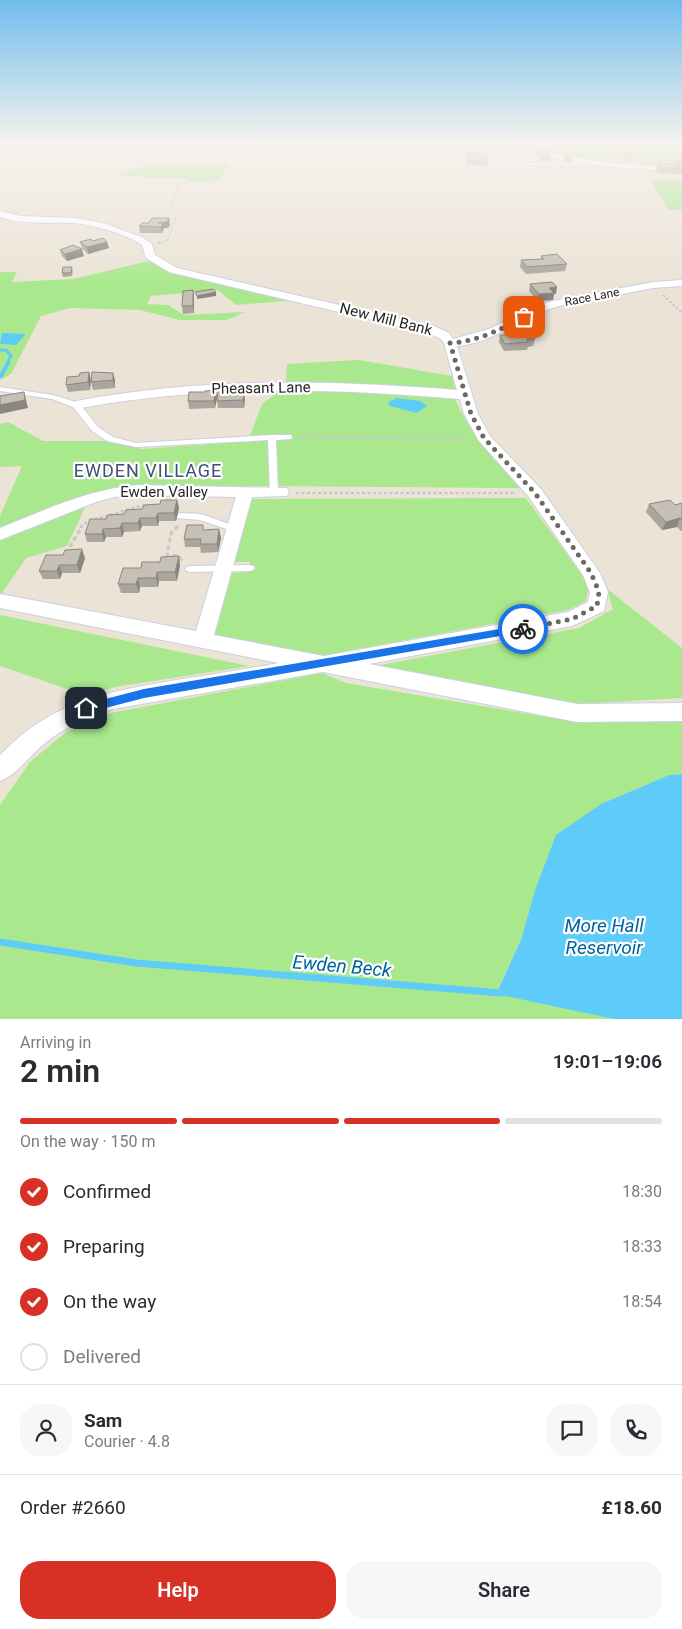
<!DOCTYPE html>
<meta charset="utf-8">
<style>
body{margin:0;font-family:Roboto,sans-serif;background:#f7f7f7;color:#2b2b33;height:100vh;display:flex;flex-direction:column;font-size:19px;white-space:nowrap}
*{box-sizing:border-box;margin:0}
p{font-size:16px;color:#7c7c81}
.icon{flex:none;width:28px;height:28px;fill:none;stroke:currentColor;stroke-width:2;stroke-linecap:round;stroke-linejoin:round}
.map{position:relative;height:1019px;overflow:hidden}
.details{display:flex;flex-direction:column;background:#fff;flex:1}
.details>*{flex:none}
.pin{position:absolute;display:grid;place-items:center;width:42px;height:42px;color:#fff;margin:-21px;border-radius:10px;box-shadow:0 2px 8px #0006}
.courier{position:absolute;display:grid;place-items:center;width:50px;height:50px;margin:-25px;border:4px solid #1a73e8;border-radius:50%;background:#fff;color:#222;box-shadow:0 1px 6px #0007}
.summary em{font-style:normal;font-weight:600}
.summary div{display:flex;flex-direction:column-reverse}
.summary{display:flex;align-items:center;justify-content:space-between;height:85px;padding:0 20px}
h1{font-size:32px;font-weight:600;line-height:38px}
.bar{display:grid;grid-template-columns:repeat(4,1fr);gap:8px 5px;align-content:center;height:60px;padding:0 20px}
.bar i{height:6px;border-radius:4px;background:#e1e1e2}
.bar .active{background:#d93025}
.bar p{grid-column:span 4}
.line{display:flex;align-items:center;gap:12px;padding:0 20px;border-top:1px solid #e1e1e2}
.line div{flex:1}
.round{display:grid;place-items:center;flex:none;width:52px;height:52px;border-radius:20px;background:#f7f7f7}
ol{padding:0 20px;list-style:none}
li{display:flex;align-items:center;gap:15px;height:55px}
li p{margin-inline-start:auto}
li .icon{padding:5px;border-radius:50%;background:#d93025;color:#fff;stroke-width:4}
li:last-child{color:#7c7c81}
li i{width:28px;height:28px;border:2px solid #e1e1e2;border-radius:50%}
.primary-button{display:flex;gap:10px;margin-top:auto;padding:10px 20px}
.primary-button a{flex:1;height:58px;border-radius:20px;background:#d93025;color:#fff;font-size:20px;font-weight:600;line-height:58px;text-align:center}
.primary-button a+a{background:#f7f7f7;color:#2b2b33}
.map>svg:first-child{display:block}
</style>
<div class="map">
<svg width="682" height="1019" viewBox="0 0 682 1019">
<rect width="100%" height="100%" fill="#ebe3d6"/>
<path fill="#a9e88d" d="M466,144H643L682,146V168L641,166L642,160C626,155 617,154 602,161L512,147Z
M229,165L218,180L190,182V179L119,176C141,159 200,167 229,165Z
M650,179L682,180V210H668Z
M149,261L169,271L296,300L236,305L218,290L151,296L147,304L168,305L184,315L245,312L227,320H180L140,310L70,308L41,316L11,374L0,380V272H17L12,282L73,279Z
M359,360L452,376L456,392L286,383L287,364Z
M282,389L388,393L455,399C470,434 496,460 521,488L264,486L124,488L84,496L0,530V516L22,466L0,467V424L8,422L43,441H105L142,449L248,441L262,404Z
M526,498L582,575L588,590L586,601L568,610L320,656L213,636L232,573L250,572V562H235L251,499Z
M86,505L67,546L26,558L0,596V538Z
M606,588L682,648V698L577,704L375,666L579,628L613,609Z
M0,615L249,666L115,687L88,696L0,666Z
M322,673L346,683L576,722L682,721V774L669,775L601,804L556,836L535,890L521,940L496,993L624,1019H0V805L30,762L66,732L111,713Z"/>
<path fill="#5ecbf8" d="M2,333L26,334L16,345L0,344Z
M397,398L420,401L427,406L417,413L390,406L388,402Z
M682,774V1019H614L496,994L521,940L535,890L556,835L601,804L669,775Z"/>
<g fill="none" stroke-linecap="round" stroke-linejoin="round">
<path stroke="#5ecbf8" stroke-width="3" d="M0,350H6L11,356L7,364"/>
<path stroke="#5ecbf8" stroke-width="4" d="M1,376L8,363"/>
<path stroke="#5ecbf8" stroke-width="7" d="M0,942L136,963L501,993"/>
<g stroke="#cccfe2" stroke-width="2">
<path id="service" d="M487,161L530,163L598,162L600,163L598,164L530,165L488,163Z
M0,387L53,395L79,403L98,427L113,437L136,443L272,435H291L292,437L291,439L276,440L278,492L274,495L270,492L268,440L136,447L107,441L92,431L73,407L52,399L0,391Z
M180,513L201,514L238,527L240,529L235,532L200,520L177,518L176,516Z
M250,565L253,566L255,568L253,570L250,571L190,572L187,571L185,569L187,567L190,566Z"/>
</g>
<g stroke="#cccfe2" stroke-width="2">
<path id="minor" d="M412,144L507,145L602,162L682,168V172L602,166L507,149L416,146Z
M0,211L21,216L74,218L103,223L144,238L152,244L155,255L177,268L436,327L449,333L453,339L489,329L536,306L553,301L653,282L682,280V286L653,288L559,306C524,316 494,343 457,346L478,414L490,436L541,489L600,573L608,592L604,611L572,626L369,664L577,704L682,703V721L577,722L323,672L113,709C88,717 64,727 44,744C30,755 17,775 0,781V755C52,701 106,692 176,680C210,675 244,669 279,663L0,608V594L196,631L236,497L138,495L114,497L96,502L0,540V528C45,510 89,489 138,485L287,488L289,492L287,496L252,497L214,635L324,656L568,612L588,602L590,592L583,575L529,497L479,441L464,414L460,399C331,388 203,385 76,409L69,405L76,401C202,377 330,380 457,390L444,343L441,339L428,333L169,272L146,258L142,245C124,233 95,225 73,223C48,222 24,225 0,217Z"/>
</g>
<path stroke="#c7c7c7" stroke-width="1" stroke-dasharray="2 1" stroke-linecap="butt" d="M632,144L682,148
M168,239L177,214L170,211L179,184L219,172L225,166L238,144"/>
<path stroke="#c7c7c7" stroke-width="2" stroke-dasharray="2.5 2" stroke-linecap="butt" d="M158,243L167,241L168,238
M663,295L682,313"/>
<path stroke="#c7c7c7" stroke-width="2.5" stroke-dasharray="3 2.5" stroke-linecap="butt" d="M298,437L468,438
M296,493H516
M80,527L89,521L147,504"/>
<path stroke="#c7c7c7" stroke-width="3" stroke-dasharray="4.5 3" stroke-linecap="butt" d="M178,526L171,533L167,555L179,556L182,562
M70,547L82,526"/>
<use href="#service" fill="#fff" fill-rule="evenodd"/>
<use href="#minor" fill="#fff" fill-rule="evenodd"/>
</g>
<path fill="#aaa59d" d="M245,144H254V146L252,149L246,148Z
M536,149L550,156L549,161H542L535,154Z
M624,152L631,156L630,162L623,161Z
M466,153L488,160L487,166L467,165L466,159Z
M564,154L572,157L571,162H564L563,159Z
M679,155H682V174L658,173L656,170L658,164L676,165Z
M170,225L168,228H164L162,233H140L139,226Z
M93,241L107,242L109,248L88,254L82,248L80,242Z
M60,250L84,256L67,261L62,256Z
M541,256L567,264L565,271L526,274L520,267L521,260L541,259Z
M73,270L72,276L63,277L62,273Z
M530,284L556,294H554L553,300L538,301L529,291Z
M194,297V313L183,314L182,306Z
M505,333L535,339L533,346L528,347L527,350L504,351L499,342L500,335H505Z
M89,372L90,390L68,392L66,385Z
M113,373L115,380V388L93,390L91,382Z
M216,390L217,398L215,408L189,409L188,401Z
M245,399L244,408H218L217,401Z
M177,500L179,508L176,521H159L158,526H142L140,531L124,532L122,537H106L104,542H87L85,534L106,519Z
M682,503V531H681L677,527L662,530L646,512L649,504L675,505Z
M204,530L221,538L218,552L201,553L200,547H185L184,539Z
M85,558L80,573H62L60,579H43L39,571Z
M180,565L177,581H159L158,587H140L139,593H121L118,584L141,568Z"/>
<path fill="#8b867f" d="M252,144H254V146L252,149Z
M169,218L170,225L168,228H164L162,233L161,227L158,223Z
M107,242L109,248L88,254L87,247Z
M82,249L84,256L67,261L65,254Z
M557,287L556,294H554L553,300L538,301L539,294L549,288Z
M193,290L194,297V313L193,306Z
M216,292V296L197,299V296Z
M89,372L91,380L90,390L88,382Z
M113,373L115,380V388L113,380Z
M216,390L217,398L215,408L214,401Z
M24,392L28,408L0,414V405Z
M244,392L245,399L244,408L243,400Z
M177,500L179,508L176,521L174,513Z
M158,513L159,521L158,526L156,518Z
M140,518L142,526L140,531L138,523Z
M680,518L677,527L662,530L666,522Z
M122,523L124,532L122,537L120,528Z
M103,529L106,537L104,542L102,534Z
M219,529L221,538L218,552L217,544Z
M82,549L85,558L80,573L77,565Z
M179,556L180,565L177,581L175,572Z
M59,565L62,573L60,579L57,571Z
M157,572L159,581L158,587L156,578Z
M138,578L140,587L139,593L136,584Z"/>
<path fill="#c6c0b6" stroke="#8b867f" d="M536,149H547L550,156H543Z
M624,152L631,153V156L624,155Z
M466,153H486L488,160H468Z
M564,154H571L572,157L565,156Z
M658,164L676,165L678,168H660Z
M152,218H169L167,222L158,223H163L161,227L139,226L142,223H149Z
M103,238L107,242L87,247L80,242L91,239L93,241Z
M73,245L82,249L65,254L60,250Z
M557,254L567,264L527,267L521,260L544,259L541,256Z
M63,267H72L71,273H62Z
M552,282L557,287L549,288L554,293L539,294L530,284Z
M213,289L216,292L197,296L195,292Z
M193,290V306H182L183,291Z
M505,333H531L535,339H527L528,342L505,344L500,335H506Z
M89,372L88,382L66,385L67,377L79,376L80,373Z
M92,372L113,373V380L91,382Z
M216,390L214,401H188L189,392H205V391Z
M218,390L244,392L243,400L217,401Z
M24,392L25,400L0,405V396Z
M161,500H177L174,513H158L156,518H140L138,523H122L120,528L103,529L102,534H85L90,519H106L108,515L124,514L126,510L142,509L144,505L160,504Z
M670,500L675,505L682,503V520L680,518L666,522L649,504Z
M187,525H203V530L219,529L217,544H200L201,539H184Z
M82,549L77,565H59L57,571H39L46,555H63L65,550Z
M179,556L175,572H157L156,578H138L136,584H118L123,568H141L142,562H160L161,557Z"/>
<linearGradient id="sky" x2="0" y2="1"><stop stop-color="#71bdee"/><stop offset="0.5" stop-color="#f6f2ed"/><stop offset="1" stop-color="#f6f2ed" stop-opacity="0"/></linearGradient>
<rect width="682" height="286" fill="url(#sky)"/>
<path fill="#1a73e8" d="M523,625L528,629L523,632L144,698L86,713L80,708L86,704L144,689Z"/>
<g fill="none" stroke-linecap="round" stroke-linejoin="round">
<path stroke="#6c6964" stroke-width="5" stroke-dasharray="0 9" d="M523,629L572,619L597,606L599,592L591,573L535,493L484,438L471,414L450,343C476,342 502,329 524,317"/>
</g>
<g text-anchor="middle" dominant-baseline="central" stroke-width="4.5" stroke-linejoin="round" paint-order="stroke">
<g font-size="12" fill="#272727" stroke="#fff">
<text transform="translate(592 297) rotate(-11)">Race Lane</text>
</g>
<g font-size="15" fill="#272727" stroke="#fff">
<text transform="translate(386 319) rotate(14)">New Mill Bank</text>
<text transform="translate(261 388) rotate(-1)">Pheasant Lane</text>
<text x="164" y="492">Ewden Valley</text>
</g>
<g font-size="18" letter-spacing="1" fill="#444c7a" stroke="#fff">
<text x="148" y="470">EWDEN VILLAGE</text>
</g>
<g font-size="19" font-style="italic" fill="#02649f" stroke="#fff">
<text x="604" y="925">More Hall<tspan x="604" dy="22">Reservoir</tspan></text>
<text transform="translate(342 966) rotate(5)">Ewden Beck</text>
</g>
</g>
</svg>
<div class="pin" style="left:524px;top:317px;background:#ea580c"><svg class="icon" aria-label="bag" viewBox="0 0 24 24"><path d="M5 8h14l-1 12H6zM9 8a3 3 0 0 1 6 0"/></svg></div>
<div class="pin" style="left:86px;top:708px;background:#1f2937"><svg class="icon" aria-label="home" viewBox="0 0 24 24"><path d="M3 11l9-7 9 7M6 9v11h12V9"/></svg></div>
<div class="courier" style="left:523px;top:629px"><svg class="icon" aria-label="bike" viewBox="0 0 24 24"><circle cx="6" cy="16" r="4"/><circle cx="18" cy="16" r="4"/><path d="M6 16l4-8h5l3 8M10 8l3 8H6M13 5h3"/></svg></div>
</div>
<section class="details">
<div class="summary"><div><h1>2 min</h1><p>Arriving in</p></div><em>19:01–19:06</em></div>
<div class="bar"><i class="active"></i><i class="active"></i><i class="active"></i><i></i><p>On the way · 150 m</p></div>
<ol>
<li><svg class="icon" aria-label="check" viewBox="0 0 24 24"><path d="M5 12l5 5 9-10"/></svg>Confirmed<p>18:30</p></li>
<li><svg class="icon" aria-label="check" viewBox="0 0 24 24"><path d="M5 12l5 5 9-10"/></svg>Preparing<p>18:33</p></li>
<li><svg class="icon" aria-label="check" viewBox="0 0 24 24"><path d="M5 12l5 5 9-10"/></svg>On the way<p>18:54</p></li>
<li><i></i>Delivered</li>
</ol>
<div class="line" style="height:90px"><a class="round"><svg class="icon" aria-label="person" viewBox="0 0 24 24"><circle cx="12" cy="8" r="4"/><path d="M4 21q1-7 8-7t8 7"/></svg></a><div><b>Sam</b><p>Courier · 4.8</p></div><a class="round"><svg class="icon" aria-label="chat" viewBox="0 0 24 24"><path d="M4 5h16v11H9l-5 4z"/></svg></a><a class="round"><svg class="icon" aria-label="phone" viewBox="0 0 24 24"><path d="M5 4h4l2 5-3 2q2 4 5 5l2-3 5 2v4C11 20 4 13 5 4z"/></svg></a></div>
<div class="line" style="height:65px"><div>Order #2660</div><b>£18.60</b></div>
<div class="primary-button"><a>Help</a><a>Share</a></div>
</section>
